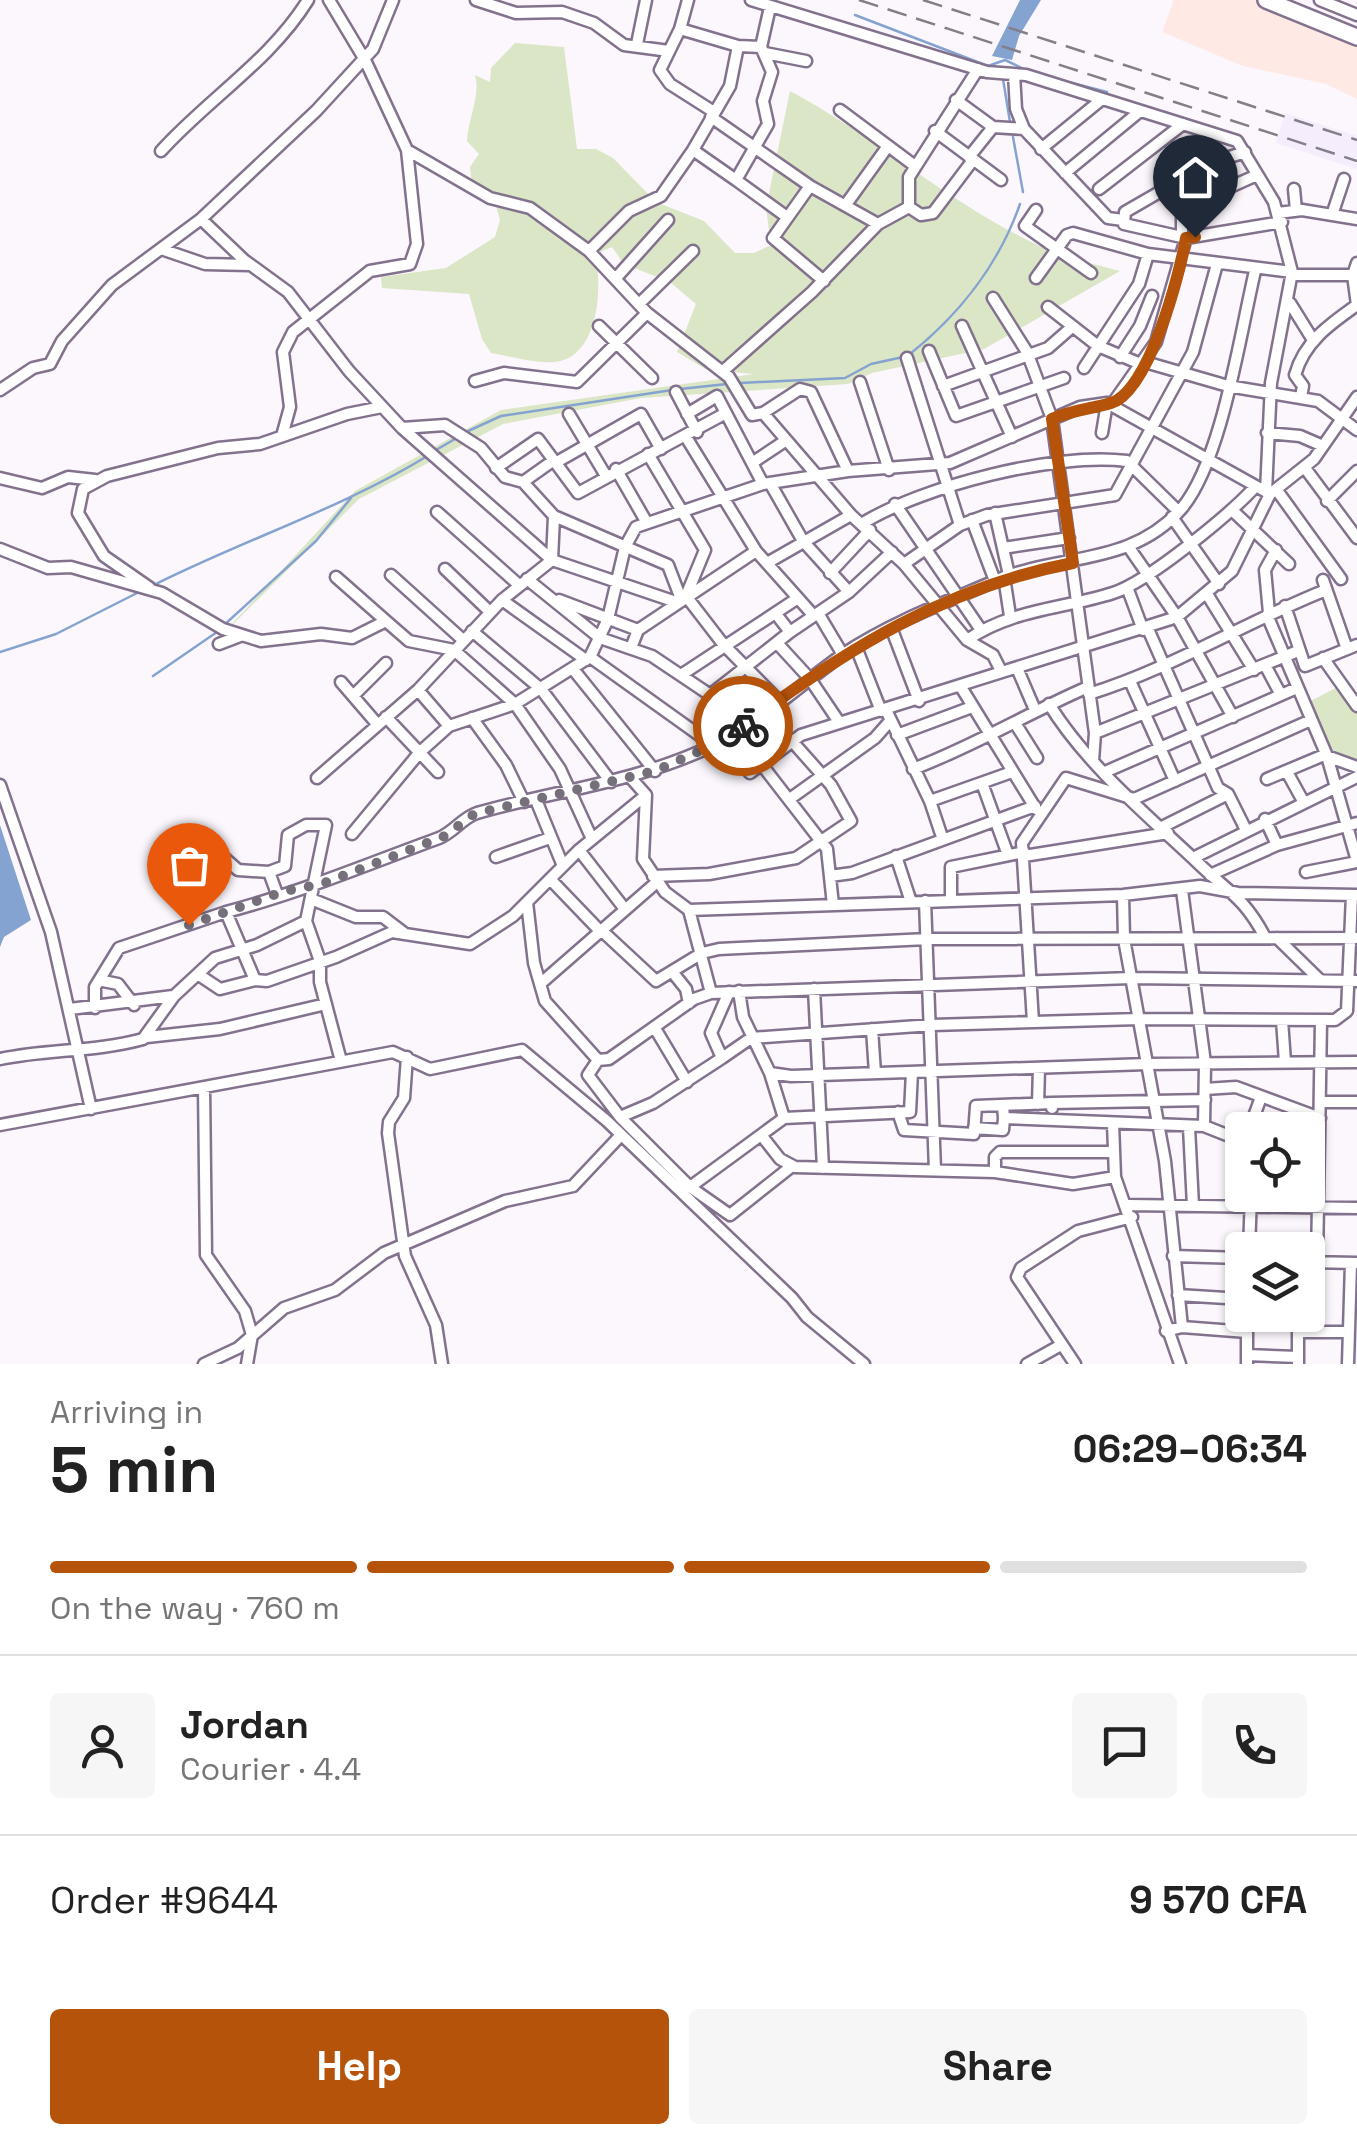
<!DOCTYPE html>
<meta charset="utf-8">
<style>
body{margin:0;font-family:"Space Grotesk",sans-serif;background:#f6f6f6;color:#222;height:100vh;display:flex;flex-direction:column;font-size:38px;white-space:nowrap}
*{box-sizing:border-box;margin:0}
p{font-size:32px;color:#767676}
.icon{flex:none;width:55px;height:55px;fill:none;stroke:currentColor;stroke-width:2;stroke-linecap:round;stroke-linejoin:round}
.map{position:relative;height:1364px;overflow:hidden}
.details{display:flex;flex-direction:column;background:#fff;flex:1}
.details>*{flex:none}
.buttons{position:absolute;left:1225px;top:1112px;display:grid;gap:20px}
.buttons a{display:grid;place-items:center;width:100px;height:100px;border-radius:10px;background:#fff;box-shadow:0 2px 8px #0004;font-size:50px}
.pin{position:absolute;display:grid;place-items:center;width:85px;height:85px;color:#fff;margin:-102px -42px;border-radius:50% 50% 50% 0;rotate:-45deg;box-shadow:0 0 10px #0007}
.pin .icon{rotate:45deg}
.courier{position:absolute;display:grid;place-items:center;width:100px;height:100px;margin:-50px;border:8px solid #b45309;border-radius:50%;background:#fff;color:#222;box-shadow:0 2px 12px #0007}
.overview em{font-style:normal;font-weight:700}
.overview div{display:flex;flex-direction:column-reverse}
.overview{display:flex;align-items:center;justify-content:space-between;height:170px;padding:0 50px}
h1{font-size:65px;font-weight:700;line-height:75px}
.bar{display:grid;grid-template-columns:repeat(4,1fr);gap:15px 10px;align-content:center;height:120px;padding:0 50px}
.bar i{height:12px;border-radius:8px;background:#e0e0e0}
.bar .current{background:#b45309}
.bar p{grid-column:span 4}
.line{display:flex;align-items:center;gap:25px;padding:0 50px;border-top:2px solid #e0e0e0}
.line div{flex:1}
.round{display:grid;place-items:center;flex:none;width:105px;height:105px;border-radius:10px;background:#f6f6f6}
.action{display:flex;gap:20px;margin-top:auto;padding:20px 50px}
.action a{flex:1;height:115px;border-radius:10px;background:#b45309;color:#fff;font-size:40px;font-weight:700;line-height:115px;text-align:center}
.action a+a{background:#f6f6f6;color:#222}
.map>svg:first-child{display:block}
</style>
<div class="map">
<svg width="1357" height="1364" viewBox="0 0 1357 1364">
<rect width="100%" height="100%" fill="#fbf7fd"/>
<path fill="#ffe9e5" d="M1174,0H1259L1357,41V99L1326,84L1243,66L1162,32Z"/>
<path fill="#f6edfc" d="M1285,113L1357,136V169L1276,143Z"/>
<path fill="#dae6c5" d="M515,43L564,47L577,149H596L613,158L656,202L704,221L735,253H754L771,245L766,208L790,91C879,139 953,207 1046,249C1068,260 1096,264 1120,271L984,349L872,373L848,384L641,398L503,424L359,499L217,640L355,491L501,410L754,374L707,370L677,352L696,304L670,282L624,264L612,247L595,254C603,287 599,357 555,362C536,364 510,356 491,353L482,339L469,294L382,288L381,277L446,268L495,237L500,220L493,196L473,193L470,167L479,154L467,141C468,119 481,95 475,75L490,82L491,68Z
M1349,681L1357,696V760L1341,769L1307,703Z"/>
<path fill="#85a3d0" d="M1020,0H1041L1019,36L1012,60L992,56Z
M0,825L31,920L4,937L0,947Z"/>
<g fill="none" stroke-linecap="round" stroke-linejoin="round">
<path stroke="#85a3d0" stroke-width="2.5" d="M855,15L988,66L1005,60L1028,71
M1045,76L1107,92
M1003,79L1010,122
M1013,137L1023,192
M910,354C959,315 999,264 1020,204
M740,383L845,378L871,364L903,357
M680,389L727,384
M466,432L501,416L672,390
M436,450L455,439
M152,586C243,540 343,508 429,455
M223,626L316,541L351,498
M0,652L56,634L141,591
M153,676L217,632"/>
<g stroke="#83728d" stroke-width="15">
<path id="minor" d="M476,0L516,13L562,12L594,23L624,45L669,51
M688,0L680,29L738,46L761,47
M751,0L987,72L1026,75L1237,141L1274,202L1292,272L1271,383L1266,492
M1320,0L1357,15
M680,29L660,70L670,84L714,112
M637,44L646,0
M765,53L806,61
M1014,74L1016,109L1024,129L1108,218L1123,220
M956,100L993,127
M840,110L915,166
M711,117L810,186L878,224L909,207
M935,131L1001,180
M1041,149L1101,100
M407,150L490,198L530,208L589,251L647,313
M693,150L730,86L738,46
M161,151C208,99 271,60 308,0
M1245,152L1208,164L1125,212L1124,224L1186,238L1282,222
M969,157L993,127L1024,129
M973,160L933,213L921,215L909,207V177L978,69
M1065,173L1139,112
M736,180L787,217
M810,186L773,238L824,281
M1099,189L1183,124
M1294,189L1296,210
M1219,192L1257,175
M847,203L888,146
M1036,210L1025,226L1091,273
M1278,213L1302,210L1357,219
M1332,215L1344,179
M201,219L244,260L288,292L349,371L402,428L445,425L481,448L505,477L523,482L554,516L552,560L502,600L418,690L317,778
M1182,237V196
M164,250L205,264L249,265
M589,251L629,211L661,196L693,150L736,180L768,124L763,101L772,72L761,47L770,7
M1357,263L1353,275L1357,305
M1292,275H1353
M616,278L668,220
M1036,278L1067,235L1073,233L1148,254L1292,272
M993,298L1027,352L1052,419L1095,733L1093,761
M640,303L693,251
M1290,303L1313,340
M1048,307L1098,346L1143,365
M599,326L652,378
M962,326L1012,437
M929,351L956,416L1064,378
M1120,357L1140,326L1152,296
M907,358L960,525
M1145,362L1228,386L1318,401L1357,430
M1084,368L1139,284L1148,254
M723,371L812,292L878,224
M475,381L504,373L577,382L647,313L729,377L752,415L763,413L800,389L811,392L848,471
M860,382L889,470
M943,386L1048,348L1072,327
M0,390L33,368L50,364L62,341L112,285L201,219L316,111L373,49L393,0
M676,392L697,432
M1301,397L1303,386L1295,375C1304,342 1330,324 1357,305
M1113,403L1156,342L1186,238
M763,413L851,515L904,564L967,640L993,655L1001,671
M569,414L606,476
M687,414L717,396L763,484
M402,428L552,560L676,602
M1102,433L1107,403
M1267,433L1300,436L1323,446
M282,436L290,407L283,352L293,332L370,271L410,264L417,244L407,150L365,60L329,0
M686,437L756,551L814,616
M648,454L705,550L686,596L723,644L778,700
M555,463L641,414L661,449
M752,463L785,441
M496,468L538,439L578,493L726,413
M1305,468L1357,538
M616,469L647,523
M0,478L42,488L68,477L95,480
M523,482L554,460
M770,483L803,541L849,592
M1276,489L1341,579
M1327,501L1357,471
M895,504L981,630
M1233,511L1289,564
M437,512L519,585
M995,513L1009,575
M554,516L668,565L681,599
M1172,517L1219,584
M972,520L995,581
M863,523C924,486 1055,452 1127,461L1178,511
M1128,546L1177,617L1233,717
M1003,548L1069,538
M0,549L48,568L71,567L162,593L223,629L261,641L321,634L352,638L386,621L409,641L454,650L515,704L560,769L592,839
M767,563L851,515
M904,564L960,525L987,515L1115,495L1193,352L1217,264
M445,569L490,612
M830,573L870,530
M391,575L463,640
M336,577L386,621
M1004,577L1010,616
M527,579L600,638L652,656L749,721
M1323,580L1346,646
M1127,587L1143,630
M150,588L104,556L78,513L83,489L107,476L218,448L260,444L347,414L382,407
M1207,594L1254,670
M502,600L586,660
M559,600L638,630
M1285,606L1305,666L1357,645
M818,613L843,655
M1269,613L1265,570L1276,550
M776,614L790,632L849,592L892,552
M1267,615L1327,756L1357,861
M1148,629L1218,788L1228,794L1246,830
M892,630L919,701
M472,631L541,689L611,782
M967,640C1012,609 1063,609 1113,593C1148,582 1230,514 1255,487
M777,643L810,679L839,722
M219,644L240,636
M856,647L881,711
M631,648L638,630L756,551
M590,657L713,745
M1323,658L1357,706
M1265,665L1281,695
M1017,668L1035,710
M573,669L655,771
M681,675L798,598
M1130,681L1175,781
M341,682L378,725
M961,687L1036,809
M418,690L449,726
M1089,694C1173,668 1245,622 1326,590
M710,695L790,632
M353,696L386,663
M1049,704C1085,763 1147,815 1198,863C1228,892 1243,896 1265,937
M886,710L930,801L942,837
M386,717L438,772
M472,718L506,765L524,802
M1015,723L1037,758
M1095,733L1298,651
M897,735L972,707
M722,741L750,773L801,735L1177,617L1232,571L1270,494L1314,459L1357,397
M762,765L827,849L833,905
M913,769C974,746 1028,713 1088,687
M1105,772L1297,688
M1287,772L1303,801
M630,777L646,795L643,859L665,892L689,910L711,993
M1267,779L1324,755L1357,767
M982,783L1008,855
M0,785L51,932L91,1109
M646,795L579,850L513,916L470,944L392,932L336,957L267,981L255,980L226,912C299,893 368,864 439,838C454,832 462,818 477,813C557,790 639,782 716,744C762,722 803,682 845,653C890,623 946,602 995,581C1058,553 1131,567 1182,508C1222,460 1240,334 1255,271
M791,798L875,738L890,721
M536,800L563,866
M930,801L1012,772
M1265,819L1277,845
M1162,827L1228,794
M352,834L420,752L449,726L515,704L590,657L608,619L625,547L636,527L763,484L848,471L950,463L1080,407L1107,403L1270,494
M205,841L238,870L269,872L277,894
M579,850L624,908
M896,856L911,902
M1024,856L1168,833
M496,857L550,838
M1193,858L1357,777
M269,872L285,866L288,835L306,825H326L306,921L320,961V982L341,1061
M1306,872L1357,862
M1210,875L1277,845L1357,823
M653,876L709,874L796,858L851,821L831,785L791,740
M830,876L852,873L1035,806
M550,879L599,930
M1182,890L1205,1063L1204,1126
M1123,895L1124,939L1165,1161L1182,1327
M311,899L356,917H383L404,933
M925,901L935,1170
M951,901V867L1024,852
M527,902L534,963L545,1001L598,1060
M689,910L1123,895L1200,886L1238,893L1356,895
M600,929L656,981L702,953L719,949L927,939L1357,938
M1277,938L1320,980
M674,974L686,989L689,1003
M199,975L220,989L255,980
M103,981L118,984L134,1005
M540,984L657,882
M814,989L823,1168
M739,991L743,1017L770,1073L791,1076L1147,1064L1357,1062
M95,1008V987L119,948L226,912
M70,1009L173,996
M1282,1020L1285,1062
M1033,1022L1022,843L1066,778L1134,799L1311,720
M872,1029L875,1073
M656,1030L687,1082
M147,1037L220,1029L326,1004
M407,1057L404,1098L389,1122L388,1133L405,1256L436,1325L442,1364
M722,1058L751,1038L932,1025L1139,1019L1335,1020L1347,1011L1352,895
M0,1059C48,1049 96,1052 143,1039L174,996L215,958L257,945L306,921
M770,1073L784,1118L910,1112L912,1072
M204,1087L206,1255L245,1311L252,1335L247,1364
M1205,1089L1236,1087L1320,1118
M1320,1102H1357
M1038,1104L1039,1068
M1003,1106L1004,1118L1204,1126L1242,1141
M1052,1108V1103L1205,1100
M898,1112L904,1130L974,1134L976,1106L1052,1103
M620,1117L653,1103L722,1058L711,1033L729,992
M784,1118L690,1187L620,1117L588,1075L598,1060L609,1059L694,999L711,993L1131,978L1357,981
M1113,1123L1115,1177L1180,1364
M0,1125L393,1052L430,1069L522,1050L607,1121L792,1298L807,1317L864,1364
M1189,1127L1193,1206
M974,1128L1003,1130L1004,1118
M1249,1130L1261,1097
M1286,1130L1294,1109
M762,1136L780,1159L795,1167L995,1172L1073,1184L1115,1177
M995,1172V1157L1000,1152H1111
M690,1187L730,1215L792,1166
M1129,1205L1357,1208
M1249,1250L1251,1195
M1173,1256L1242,1258
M1308,1262L1356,1263
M1317,1262L1321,1021
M1178,1295L1242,1299
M1166,1331L1182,1327L1247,1332
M1298,1332H1349
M1247,1355L1298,1357
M204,1364L238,1348L284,1308L335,1290L384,1253L505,1201L573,1186L621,1135
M1027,1364L1061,1345
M1075,1364L1017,1277L1021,1268L1078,1231L1132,1217
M1247,1364V1315
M1298,1364V1315
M1348,1364L1351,1263"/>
</g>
<g stroke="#83728d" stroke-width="20">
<path id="highway" d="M1266,0L1357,37"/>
</g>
<use href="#minor" stroke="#fff" stroke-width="10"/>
<use href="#highway" stroke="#fff" stroke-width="15"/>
<path stroke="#837e87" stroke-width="2.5" stroke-dasharray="20 10" stroke-linecap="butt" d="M859,0L1357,161
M923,0L1357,140"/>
</g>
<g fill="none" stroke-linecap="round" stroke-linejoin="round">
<path stroke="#76707a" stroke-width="10" stroke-dasharray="0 18" d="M189,925L285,891L322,884L445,836L474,814L655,771L718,743L743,726"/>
<path stroke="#b45309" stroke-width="12" d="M743,726C845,650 946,587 1073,563L1052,419C1072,410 1091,409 1111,403C1149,392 1180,273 1186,238L1195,237"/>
</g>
</svg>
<div class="buttons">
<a><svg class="icon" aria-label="locate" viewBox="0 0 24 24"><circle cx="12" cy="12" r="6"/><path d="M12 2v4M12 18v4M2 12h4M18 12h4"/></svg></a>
<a><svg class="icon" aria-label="layers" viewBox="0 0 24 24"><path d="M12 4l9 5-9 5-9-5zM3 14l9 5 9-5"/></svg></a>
</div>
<div class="pin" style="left:189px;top:925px;background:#ea580c"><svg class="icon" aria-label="bag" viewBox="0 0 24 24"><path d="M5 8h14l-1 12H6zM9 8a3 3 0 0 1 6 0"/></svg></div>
<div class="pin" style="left:1195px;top:237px;background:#1f2937"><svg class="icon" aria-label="home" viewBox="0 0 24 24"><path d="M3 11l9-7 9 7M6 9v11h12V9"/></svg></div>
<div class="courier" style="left:743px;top:726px"><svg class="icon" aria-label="bike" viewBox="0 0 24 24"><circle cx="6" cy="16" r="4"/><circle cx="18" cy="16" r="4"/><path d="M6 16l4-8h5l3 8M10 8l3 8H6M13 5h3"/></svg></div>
</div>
<section class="details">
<div class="overview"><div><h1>5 min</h1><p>Arriving in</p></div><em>06:29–06:34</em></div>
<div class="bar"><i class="current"></i><i class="current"></i><i class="current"></i><i></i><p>On the way · 760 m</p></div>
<div class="line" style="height:180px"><a class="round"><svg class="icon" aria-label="person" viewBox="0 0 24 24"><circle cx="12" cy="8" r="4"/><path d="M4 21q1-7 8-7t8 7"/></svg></a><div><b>Jordan</b><p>Courier · 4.4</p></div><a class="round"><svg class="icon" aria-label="chat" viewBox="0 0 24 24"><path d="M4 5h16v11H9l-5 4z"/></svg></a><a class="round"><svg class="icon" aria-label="phone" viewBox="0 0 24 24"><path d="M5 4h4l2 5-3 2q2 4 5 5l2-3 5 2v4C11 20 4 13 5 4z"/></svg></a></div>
<div class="line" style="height:130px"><div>Order #9644</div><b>9 570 CFA</b></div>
<div class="action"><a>Help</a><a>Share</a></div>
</section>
